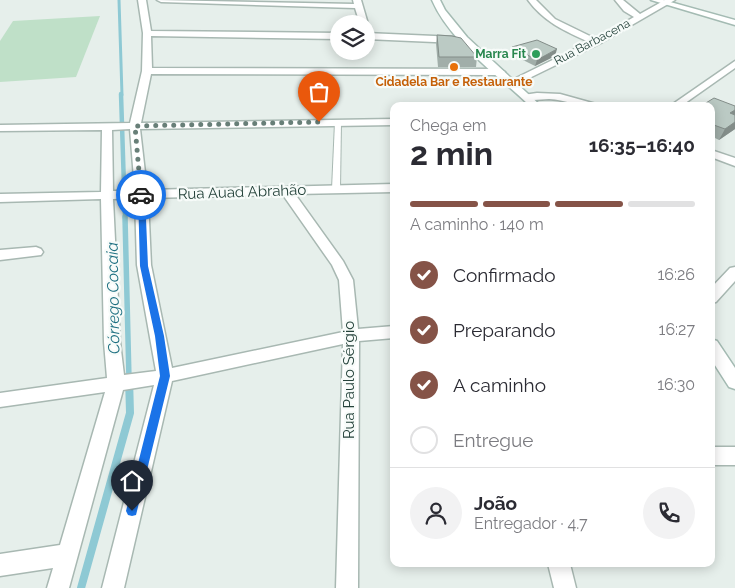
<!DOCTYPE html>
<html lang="pt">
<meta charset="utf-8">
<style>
body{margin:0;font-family:Raleway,sans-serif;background:#f2f2f3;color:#2b2b33;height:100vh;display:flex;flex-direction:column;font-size:19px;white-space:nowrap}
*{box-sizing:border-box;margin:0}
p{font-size:16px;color:#7c7c81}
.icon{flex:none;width:28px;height:28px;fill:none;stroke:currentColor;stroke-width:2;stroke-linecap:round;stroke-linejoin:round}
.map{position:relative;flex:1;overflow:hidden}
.side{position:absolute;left:390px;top:102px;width:325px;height:465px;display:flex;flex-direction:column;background:#fff;border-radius:10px;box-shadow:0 2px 12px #0003}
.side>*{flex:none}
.controls{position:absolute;left:330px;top:15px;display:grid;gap:10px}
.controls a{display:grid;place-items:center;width:45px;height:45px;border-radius:50%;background:#fff;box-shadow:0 2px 12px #0003;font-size:25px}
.pin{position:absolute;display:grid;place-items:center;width:42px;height:42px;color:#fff;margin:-51px -21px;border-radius:50% 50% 50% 0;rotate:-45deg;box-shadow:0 0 5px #0007}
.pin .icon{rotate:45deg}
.courier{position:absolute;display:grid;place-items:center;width:50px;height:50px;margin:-25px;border:4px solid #1a73e8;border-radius:50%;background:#fff;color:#222;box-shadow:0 1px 6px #0007}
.head em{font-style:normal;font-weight:700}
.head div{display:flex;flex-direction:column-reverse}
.head{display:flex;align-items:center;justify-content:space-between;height:85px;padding:0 20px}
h1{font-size:32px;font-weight:700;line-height:38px}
.bar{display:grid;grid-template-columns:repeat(4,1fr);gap:8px 5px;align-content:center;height:60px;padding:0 20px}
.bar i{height:6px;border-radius:4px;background:#e1e1e2}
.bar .on{background:#855347}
.bar p{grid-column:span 4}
.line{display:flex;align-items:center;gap:12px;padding:0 20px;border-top:1px solid #e1e1e2}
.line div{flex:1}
.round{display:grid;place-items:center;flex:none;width:52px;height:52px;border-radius:26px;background:#f2f2f3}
ol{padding:0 20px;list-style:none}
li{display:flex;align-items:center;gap:15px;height:55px}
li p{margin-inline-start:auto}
li .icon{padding:5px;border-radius:50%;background:#855347;color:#fff;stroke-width:4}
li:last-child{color:#7c7c81}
li i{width:28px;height:28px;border:2px solid #e1e1e2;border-radius:50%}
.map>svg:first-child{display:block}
</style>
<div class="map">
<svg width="735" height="588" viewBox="0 0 735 588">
<rect width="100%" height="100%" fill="#e6efeb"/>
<path fill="#bfe0c8" d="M100,16L76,77L0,82V41L13,21Z"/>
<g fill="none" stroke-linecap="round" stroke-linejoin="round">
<path stroke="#8ec9d4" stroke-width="3" d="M119,0L122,95"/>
<path stroke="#8ec9d4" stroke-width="4.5" d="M121,94L125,218"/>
<path stroke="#8ec9d4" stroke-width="5.5" d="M125,217L129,379"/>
<path stroke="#8ec9d4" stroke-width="8" d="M81,588L130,413L129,378"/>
<g stroke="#a8b8b2" stroke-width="2">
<path id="service" d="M338,120L341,122L340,189L336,191L332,189L335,122Z"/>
</g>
<g stroke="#a8b8b2" stroke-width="3">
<path id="minor" d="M138,0H146L151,31L339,33V39L151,36L152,68L500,69L505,72L500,75L151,74L141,123L394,119V125L140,129L147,190L394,184V192L295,194L343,261L353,280L358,329L394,326V338L359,341L358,588H336L343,344L172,381L124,588H102L154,385L123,390L69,588H47L53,568L0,576V554L60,545L105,392L0,407V393L107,378L104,342L101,199L0,202V194L101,192L102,130L0,131V125L130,123L142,71L143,33ZM130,129L135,191H113L112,130ZM283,195L332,265L339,280L343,332L172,368L151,265L148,198ZM135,198L137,265L156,371L124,375L120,342L113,199Z
M157,0L354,4L353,0H361L368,24L366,26V24H360L355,8L161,2Z
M528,0H536L555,19L596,39L634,17L624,11L615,0H623L640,14L665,0H675L599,44L513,86L510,85V81L589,42C565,31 544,22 528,0Z
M366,33L457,37L461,40L457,43L366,39Z
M735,61V68L681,106H670Z
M537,93L560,94L596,104L597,106C581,107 566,100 549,99C541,99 528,102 522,97L523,95Z
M711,150L735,158V166L711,157Z
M36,247L41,249L43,252L41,255L0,260V250Z
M735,267V281L716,302L711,303V288L730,268Z
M711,447H735V465H711Z
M548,564H570L576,588H554Z"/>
</g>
<g stroke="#a4bbb3" stroke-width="3">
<path id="secondary" d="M432,0H440L445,10L467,37L541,106H530C498,75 450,42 432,0Z
M651,0H663L735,20V25Z
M711,339L717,341L735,368V389L729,387L711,359Z"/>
</g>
<use href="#service" fill="#fff" fill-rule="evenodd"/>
<use href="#minor" fill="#fff" fill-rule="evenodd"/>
<use href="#secondary" fill="#fff" fill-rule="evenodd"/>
</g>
<path fill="#a1aea9" d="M437,35L477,57L476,67H438L436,44Z
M512,47L555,56L535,66L511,54Z
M711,106H735V129L719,140L711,136Z"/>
<path fill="#838d89" d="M557,49L555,56L535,66L537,60Z
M735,110V115L733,118L730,113Z
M735,122V129L719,140L725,129Z"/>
<path fill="#bbcac4" stroke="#838d89" d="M437,35L452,36L461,38L477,57H439Z
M537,40L557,49L537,60L512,47Z
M714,98L735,106V110L730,113L735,115V122L725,129L711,124V106H701Z"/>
<path fill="#1a73e8" d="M141,193L145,195L148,266L164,336L170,376L137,511L136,515L132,516L128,515L126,511L160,376L155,336L140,266L138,195Z"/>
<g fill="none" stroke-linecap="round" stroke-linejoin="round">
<path stroke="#687f78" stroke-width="5" stroke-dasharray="0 9" d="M141,195L135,126L319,122"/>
</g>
<circle fill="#2e9e5b" stroke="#f7fbf9" stroke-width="2" cx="536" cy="54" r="5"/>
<circle fill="#e8710a" stroke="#f7fbf9" stroke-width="2" cx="454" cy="67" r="5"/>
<g text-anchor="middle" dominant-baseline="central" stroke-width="4.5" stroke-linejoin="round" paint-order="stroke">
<g font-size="12" fill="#24423a" stroke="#f7fbf9">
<text transform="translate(592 42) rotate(-28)">Rua Barbacena</text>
</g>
<g font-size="12" font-weight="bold" fill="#27864d" stroke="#f7fbf9" text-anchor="end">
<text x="526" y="54">Marra Fit</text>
</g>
<g font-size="12" font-weight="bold" fill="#c56008" stroke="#f7fbf9">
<text x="454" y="82">Cidadela Bar e Restaurante</text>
</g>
<g font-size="15" fill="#24423a" stroke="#f7fbf9">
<text transform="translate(242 192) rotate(-2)">Rua Auad Abrahão</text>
<text transform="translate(349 380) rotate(-90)">Rua Paulo Sérgio</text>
</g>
<g font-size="16" font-style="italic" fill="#1c6f80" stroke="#f7fbf9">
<text transform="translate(113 298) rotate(-91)">Córrego Cocaia</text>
</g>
</g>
</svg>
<div class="controls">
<a><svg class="icon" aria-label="layers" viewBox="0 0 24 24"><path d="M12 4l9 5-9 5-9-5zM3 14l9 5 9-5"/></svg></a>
</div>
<div class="pin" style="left:319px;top:122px;background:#ea580c"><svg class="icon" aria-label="bag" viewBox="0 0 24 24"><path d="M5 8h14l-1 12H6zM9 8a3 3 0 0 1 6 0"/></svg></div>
<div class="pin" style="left:132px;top:511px;background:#1f2937"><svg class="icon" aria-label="home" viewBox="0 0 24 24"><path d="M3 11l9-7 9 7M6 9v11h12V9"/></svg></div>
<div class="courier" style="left:141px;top:195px"><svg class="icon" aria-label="car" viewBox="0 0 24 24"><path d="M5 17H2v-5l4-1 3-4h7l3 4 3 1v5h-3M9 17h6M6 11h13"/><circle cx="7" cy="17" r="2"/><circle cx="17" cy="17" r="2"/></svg></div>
<section class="side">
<div class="head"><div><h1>2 min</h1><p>Chega em</p></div><em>16:35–16:40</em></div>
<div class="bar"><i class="on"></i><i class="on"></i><i class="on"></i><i></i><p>A caminho · 140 m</p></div>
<ol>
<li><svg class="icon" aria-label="check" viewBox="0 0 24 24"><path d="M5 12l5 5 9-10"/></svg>Confirmado<p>16:26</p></li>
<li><svg class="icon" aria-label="check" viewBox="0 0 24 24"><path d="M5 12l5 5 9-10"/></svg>Preparando<p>16:27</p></li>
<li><svg class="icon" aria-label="check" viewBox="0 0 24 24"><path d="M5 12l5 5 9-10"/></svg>A caminho<p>16:30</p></li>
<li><i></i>Entregue</li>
</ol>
<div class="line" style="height:90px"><a class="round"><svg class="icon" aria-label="person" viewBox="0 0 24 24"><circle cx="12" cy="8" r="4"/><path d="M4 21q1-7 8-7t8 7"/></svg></a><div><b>João</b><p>Entregador · 4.7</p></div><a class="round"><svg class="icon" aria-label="phone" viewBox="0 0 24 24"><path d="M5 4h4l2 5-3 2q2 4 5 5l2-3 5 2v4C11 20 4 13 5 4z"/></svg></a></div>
</section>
</div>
